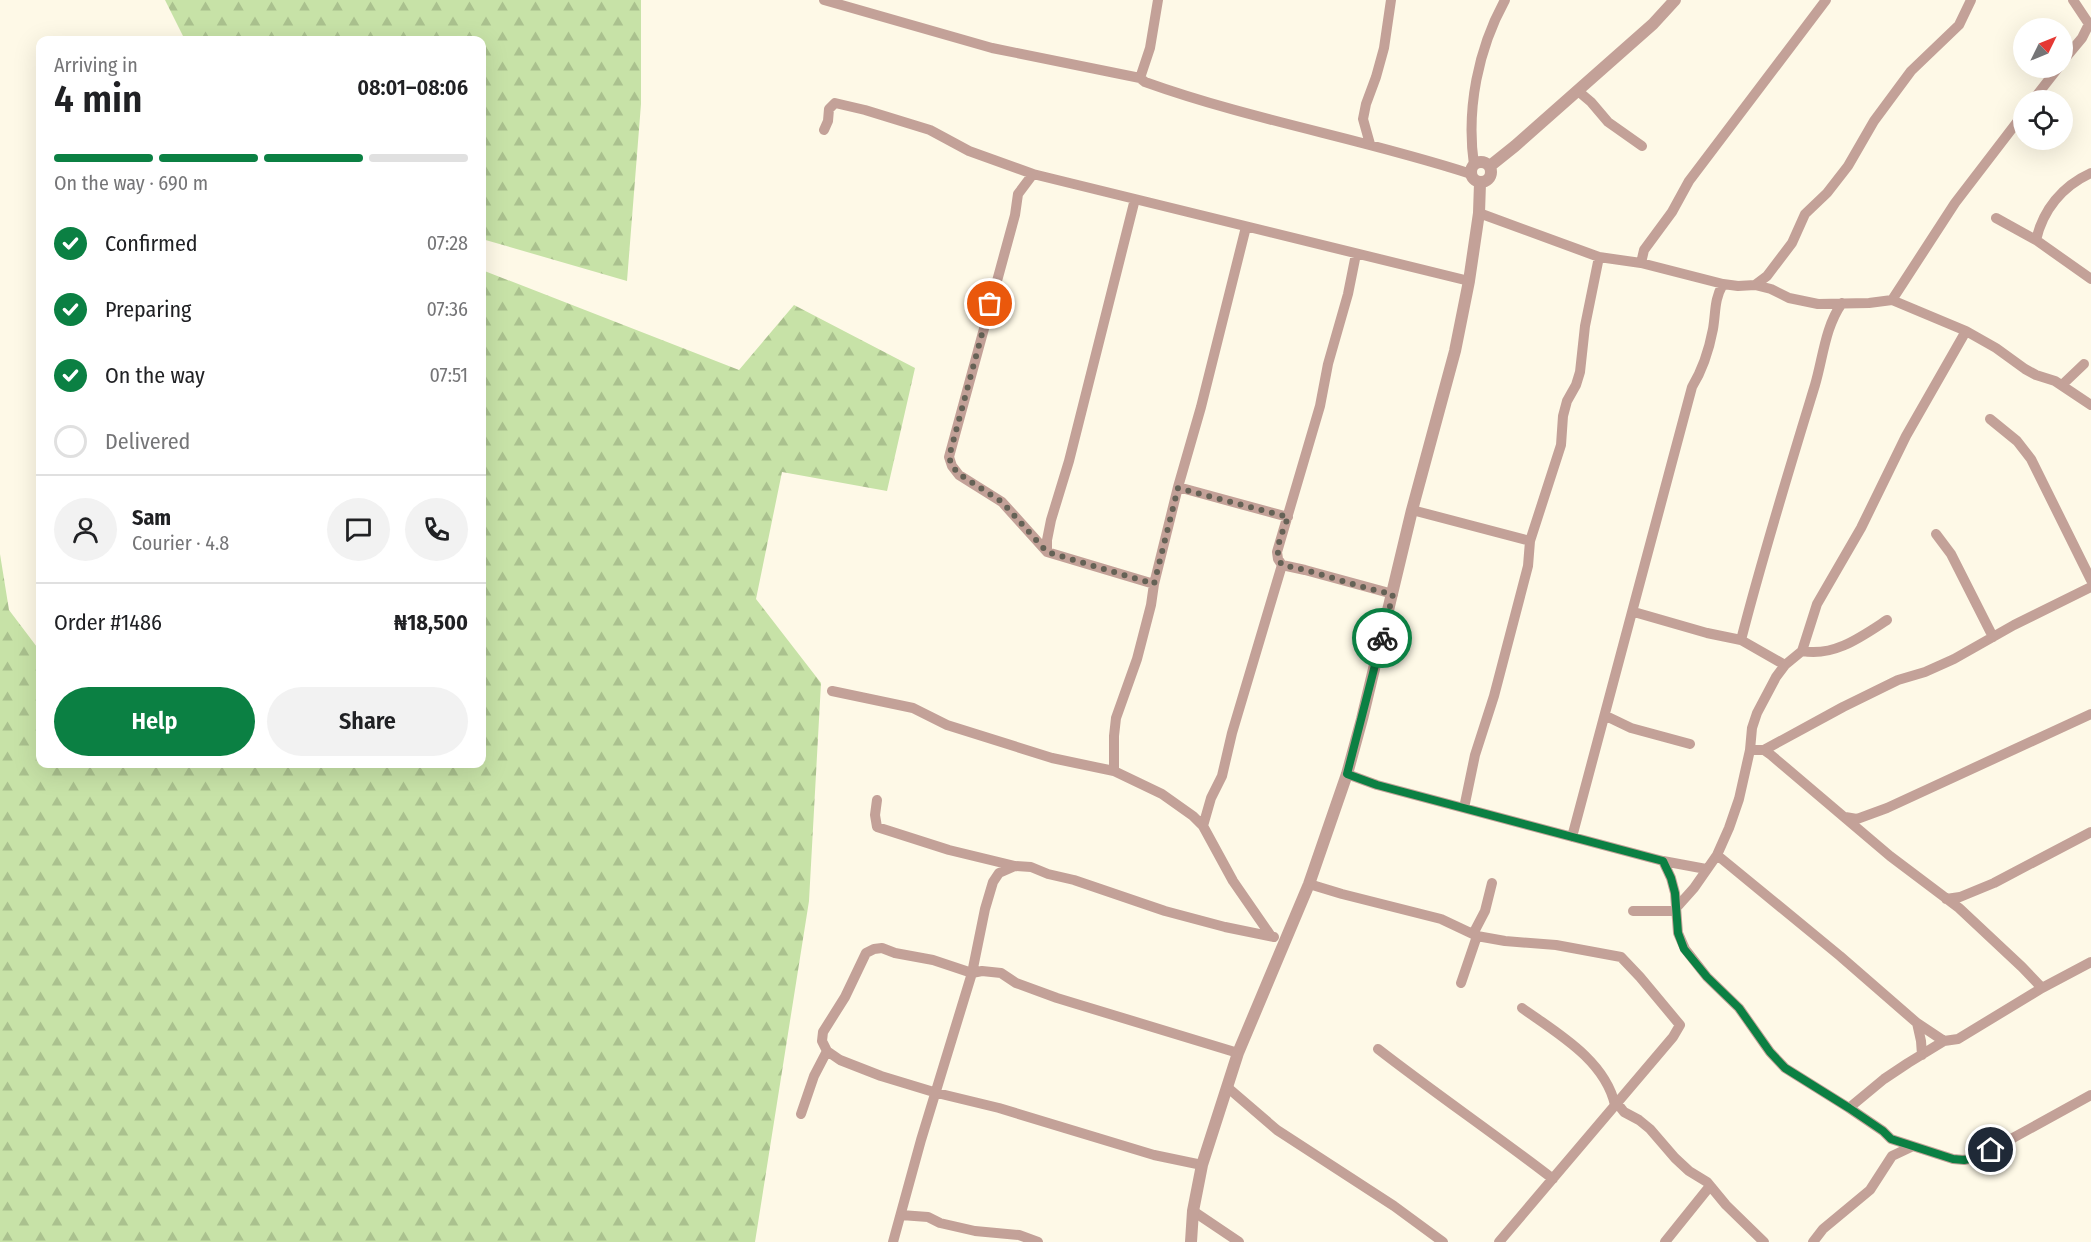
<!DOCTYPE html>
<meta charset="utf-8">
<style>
body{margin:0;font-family:"Fira Sans Condensed",sans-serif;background:#f2f2f2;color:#202124;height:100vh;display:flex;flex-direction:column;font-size:22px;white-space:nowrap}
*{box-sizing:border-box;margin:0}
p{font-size:20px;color:#757577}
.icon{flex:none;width:33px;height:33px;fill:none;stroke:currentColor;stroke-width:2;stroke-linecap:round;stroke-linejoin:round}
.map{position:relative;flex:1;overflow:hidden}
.details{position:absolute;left:36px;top:36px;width:450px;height:732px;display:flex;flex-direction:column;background:#fff;border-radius:12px;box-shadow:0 6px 24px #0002}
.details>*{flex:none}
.needle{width:39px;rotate:47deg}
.buttons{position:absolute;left:2013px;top:18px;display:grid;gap:12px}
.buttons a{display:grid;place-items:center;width:60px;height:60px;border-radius:50%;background:#fff;box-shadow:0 6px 24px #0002;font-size:30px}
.pin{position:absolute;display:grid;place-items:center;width:51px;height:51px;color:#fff;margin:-26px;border:3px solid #fff;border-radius:50%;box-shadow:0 2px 6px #0007}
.courier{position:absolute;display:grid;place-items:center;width:60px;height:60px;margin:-30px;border:4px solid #0b8043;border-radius:50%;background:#fff;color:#222;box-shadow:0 2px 8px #0007}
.summary em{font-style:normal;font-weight:600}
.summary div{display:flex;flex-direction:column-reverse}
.summary{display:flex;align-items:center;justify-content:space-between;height:102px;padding:0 18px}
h1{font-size:39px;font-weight:600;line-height:45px}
.bar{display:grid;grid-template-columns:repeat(4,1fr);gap:9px 6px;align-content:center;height:72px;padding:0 18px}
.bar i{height:8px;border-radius:4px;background:#e0e0e0}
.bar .selected{background:#0b8043}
.bar p{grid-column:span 4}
.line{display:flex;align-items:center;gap:15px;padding:0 18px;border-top:2px solid #e0e0e0}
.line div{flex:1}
.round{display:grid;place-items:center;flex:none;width:63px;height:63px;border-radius:32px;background:#f2f2f2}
ol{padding:0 18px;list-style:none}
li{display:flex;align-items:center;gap:18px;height:66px}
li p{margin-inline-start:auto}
li .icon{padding:6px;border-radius:50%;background:#0b8043;color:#fff;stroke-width:4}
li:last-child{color:#757577}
li i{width:33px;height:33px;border:3px solid #e0e0e0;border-radius:50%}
.button{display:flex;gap:12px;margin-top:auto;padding:12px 18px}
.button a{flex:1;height:69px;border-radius:36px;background:#0b8043;color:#fff;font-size:24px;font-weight:600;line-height:69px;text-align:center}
.button a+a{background:#f2f2f2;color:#202124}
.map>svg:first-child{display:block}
</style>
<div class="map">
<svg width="2091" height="1242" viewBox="0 0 2091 1242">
<defs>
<pattern id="forest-firs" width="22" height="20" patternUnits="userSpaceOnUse" patternTransform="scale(1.5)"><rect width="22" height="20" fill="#c7e2a7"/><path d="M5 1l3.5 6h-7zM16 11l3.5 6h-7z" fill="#aac18e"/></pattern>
</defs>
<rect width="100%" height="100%" fill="#fef9e7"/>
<path fill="url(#forest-firs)" d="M165,0H641V104L627,281L482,239V40H185Z
M482,270L739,370L794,305L915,368L887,491L782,472L756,599L821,683L809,901L755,1242H0V554L9,610L40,651V764H482Z"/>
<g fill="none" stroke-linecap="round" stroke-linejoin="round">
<path stroke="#c3a198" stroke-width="10" d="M824,0L992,48L1140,78
M1158,0L1150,48L1140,78L1145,82C1251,120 1364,139 1471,174
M2062,62L2082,38L2089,24L2073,0
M1578,91L1591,102L1608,122L1642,146
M2033,100L2058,68
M824,130L828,121L829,109L835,103L865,110L930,130L969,151L1033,174
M1370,144L1363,119L1366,104L1376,77L1384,48L1391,0
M1474,165C1466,109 1478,49 1505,0
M1479,213L1599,257L1641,263L1644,250L1672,212L1689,181L1826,0
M1996,218L2036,240L2091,279
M2036,240C2043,210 2062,186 2091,173
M1641,263L1723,284
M1755,285L1767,276L1792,243L1805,214L1827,193L1848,166L1874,121L1911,71L1959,25L1971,0
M1892,300L1955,203L2024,113
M2062,385L2084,364
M1990,419L2017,441L2031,459L2091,580
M1178,487L1288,517
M1412,510L1530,541
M1936,534L1951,554L1993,637
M1047,552V540L1051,520L1069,461L1135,199
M1282,565L1305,570L1393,594
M1154,584L1047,552L1002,502L959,475L952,466L949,457L1015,215L1018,194L1033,174L1469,281
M1634,612L1707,633L1741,640L1785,665
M1741,640C1763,554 1789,470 1815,385C1823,358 1825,327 1842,303
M1802,651C1834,657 1861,637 1887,620
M832,691L913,708L947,725L1052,758L1114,771L1162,794L1193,816L1203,826L1233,881L1271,936
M1606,716L1631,728L1690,744
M1750,750H1764L1771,755L1890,856L1959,908L2022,967L2042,988
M1764,750L1843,707L1898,680L1925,672L1954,659L2014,625L2091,587
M1114,771V736L1116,718L1137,659L1151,605L1154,584L1178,487L1201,407L1246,227
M1347,774L1377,785L1663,861L1706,869
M877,800L875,815L877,827L949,850L1015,866L1031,867L1048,874L1074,880L1165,911L1225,927L1274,937
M1464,808L1475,755L1494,696L1528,566L1530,541L1561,445L1563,416L1567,401L1576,385L1580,372L1585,326L1599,257
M1845,817L1857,819L1887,808L2091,714
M1203,826L1211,798L1222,776L1232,733L1282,565L1278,559L1277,552L1320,406L1328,364L1348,294L1356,254
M1572,837L1692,387C1703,369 1709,350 1713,329C1716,311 1714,300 1723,284L1738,286L1755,285L1771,289L1789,298L1818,304L1869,303L1892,300L1966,331L1996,348L2025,369L2036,375L2055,381L2091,405
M1717,855L1840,956L1917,1023L1944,1041
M1663,861L1671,878L1675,893L1678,933L1685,949L1707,977L1739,1008L1770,1052L1785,1068L1849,1108L1883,1131L1891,1139L1953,1159L1964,1160L1973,1158L1991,1150L2091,1095
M1309,884L1342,894L1441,919L1477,936L1505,941L1556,945L1621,957L1640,977L1680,1025L1673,1037L1499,1242
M1946,899L1960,897L1994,883L2091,832
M1677,907L1694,888L1717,855L1729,828L1739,799L1750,750L1752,728L1757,713L1776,677L1785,665L1802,651L1817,604L1861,528L1906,436L1966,331
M1633,911H1676
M1473,934L1485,911L1492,883
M1461,983L1477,936
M1522,1008C1557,1033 1605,1060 1615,1105
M1917,1023L1921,1041L1922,1055
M1378,1049C1436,1094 1496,1135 1553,1179
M1227,1087L1277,1130L1394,1206L1443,1242
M1617,1103L1624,1112L1639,1120L1650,1129L1675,1158L1689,1171L1707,1182L1726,1205L1764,1242
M1849,1108L1884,1079L1908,1063L1944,1041L1958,1039L2042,988L2091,962
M801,1114L814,1076L827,1051
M1202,1165L1154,1155L999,1108L937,1093L881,1076L840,1060L827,1051L822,1041L823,1032L845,997L866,953L874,949L882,948L895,953L933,960L972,973L982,971L1001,973L1016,983L1057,998L1238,1053
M1193,1211L1239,1242
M901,1215L928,1217L940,1223L975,1231L1019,1235L1038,1242
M893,1242L921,1140L972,973L985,909L993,882L999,873L1015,866
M1665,1242L1710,1186
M1813,1242L1823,1229L1870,1190L1892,1156L1911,1147"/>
<path stroke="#c3a198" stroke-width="12" d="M1471 172a10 10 0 1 1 20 0a10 10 0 1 1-20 0Z
M1490,166L1515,146L1653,24L1675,0
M1191,1242L1193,1211L1202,1165L1238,1053L1309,884L1347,774L1362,719L1412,510L1455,351L1469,281L1479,213L1480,183"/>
</g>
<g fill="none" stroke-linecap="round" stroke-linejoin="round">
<path stroke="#656256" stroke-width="6" stroke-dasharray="0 10.8" d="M990,304L949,457L952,466L959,474L1002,502L1047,552L1154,584L1178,488L1288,517C1283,532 1272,551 1282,565C1320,572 1355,587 1393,594L1382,638"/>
<path stroke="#0b8043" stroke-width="8" d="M1382,638L1347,774L1377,785L1663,861L1671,878L1675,893L1678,933L1684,949L1707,977L1739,1008L1770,1052L1785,1068L1849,1108L1883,1131L1891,1139L1953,1159L1964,1160L1973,1158L1991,1150"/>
</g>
</svg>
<div class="buttons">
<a><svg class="needle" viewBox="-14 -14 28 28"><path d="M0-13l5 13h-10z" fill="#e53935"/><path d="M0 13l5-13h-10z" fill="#757577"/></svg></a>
<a><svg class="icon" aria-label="locate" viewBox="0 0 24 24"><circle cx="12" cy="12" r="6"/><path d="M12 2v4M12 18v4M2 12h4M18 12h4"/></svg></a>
</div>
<div class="pin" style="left:990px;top:304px;background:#ea580c"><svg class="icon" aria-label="bag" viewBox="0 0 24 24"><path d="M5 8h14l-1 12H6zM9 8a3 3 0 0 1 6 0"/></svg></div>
<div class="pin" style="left:1991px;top:1150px;background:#1f2937"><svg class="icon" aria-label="home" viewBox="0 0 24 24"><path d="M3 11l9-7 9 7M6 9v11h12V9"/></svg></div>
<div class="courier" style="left:1382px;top:638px"><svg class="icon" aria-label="bike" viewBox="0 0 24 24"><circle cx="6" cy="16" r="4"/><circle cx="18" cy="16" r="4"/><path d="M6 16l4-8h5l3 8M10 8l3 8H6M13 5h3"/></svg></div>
<section class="details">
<div class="summary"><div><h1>4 min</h1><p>Arriving in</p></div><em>08:01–08:06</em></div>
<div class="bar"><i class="selected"></i><i class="selected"></i><i class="selected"></i><i></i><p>On the way · 690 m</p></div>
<ol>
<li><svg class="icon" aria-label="check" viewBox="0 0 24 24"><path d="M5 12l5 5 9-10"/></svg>Confirmed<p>07:28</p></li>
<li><svg class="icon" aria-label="check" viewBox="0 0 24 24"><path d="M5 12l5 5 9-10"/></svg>Preparing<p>07:36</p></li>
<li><svg class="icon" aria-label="check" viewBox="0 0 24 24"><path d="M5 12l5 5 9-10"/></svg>On the way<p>07:51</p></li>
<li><i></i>Delivered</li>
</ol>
<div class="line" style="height:108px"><a class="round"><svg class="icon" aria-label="person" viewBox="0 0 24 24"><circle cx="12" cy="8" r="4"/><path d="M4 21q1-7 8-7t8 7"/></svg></a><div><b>Sam</b><p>Courier · 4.8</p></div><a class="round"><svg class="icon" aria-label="chat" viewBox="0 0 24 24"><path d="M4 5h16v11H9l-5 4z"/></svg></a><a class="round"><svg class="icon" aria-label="phone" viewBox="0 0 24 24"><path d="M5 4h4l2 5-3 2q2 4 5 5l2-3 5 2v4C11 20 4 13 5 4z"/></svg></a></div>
<div class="line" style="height:78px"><div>Order #1486</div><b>₦18,500</b></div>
<div class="button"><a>Help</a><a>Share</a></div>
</section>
</div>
